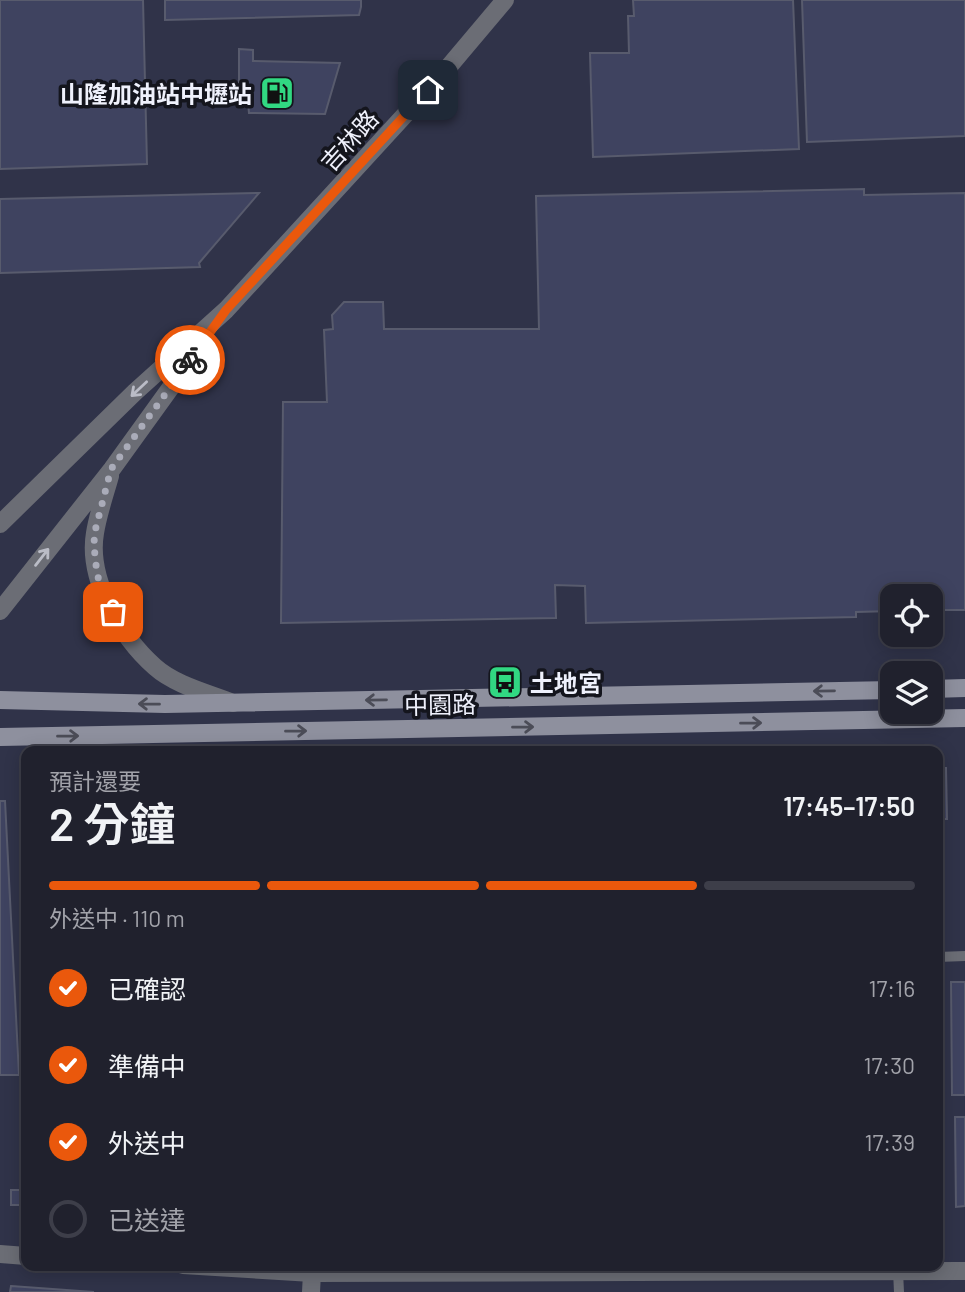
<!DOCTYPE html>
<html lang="zh-TW">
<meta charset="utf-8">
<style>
body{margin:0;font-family:Barlow,"Noto Sans TC",sans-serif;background:#282935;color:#f1f3f6;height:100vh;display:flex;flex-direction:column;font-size:26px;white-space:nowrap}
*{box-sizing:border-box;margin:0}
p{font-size:23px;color:#a2a3aa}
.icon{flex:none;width:38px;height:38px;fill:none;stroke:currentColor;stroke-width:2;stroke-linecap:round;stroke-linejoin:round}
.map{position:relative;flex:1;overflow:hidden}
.sheet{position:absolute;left:21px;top:746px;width:922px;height:525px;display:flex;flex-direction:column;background:#20212d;border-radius:14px;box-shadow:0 4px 18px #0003,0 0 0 2px #3d3e49}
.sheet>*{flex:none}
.buttons{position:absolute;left:880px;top:584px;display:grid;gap:14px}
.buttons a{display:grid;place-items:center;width:63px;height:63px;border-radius:14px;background:#20212d;box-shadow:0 4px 18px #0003,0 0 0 2px #3d3e49;font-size:35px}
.pin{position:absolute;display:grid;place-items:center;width:60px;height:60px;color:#fff;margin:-30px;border-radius:14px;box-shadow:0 4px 10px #0006}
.courier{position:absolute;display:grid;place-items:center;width:70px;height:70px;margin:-35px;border:5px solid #ea580c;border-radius:50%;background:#fff;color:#222;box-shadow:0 2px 9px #0007}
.overview em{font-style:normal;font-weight:600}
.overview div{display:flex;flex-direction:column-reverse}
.overview{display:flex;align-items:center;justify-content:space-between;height:119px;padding:0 28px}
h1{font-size:46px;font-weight:600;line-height:52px}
.bar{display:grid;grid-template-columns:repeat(4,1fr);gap:10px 7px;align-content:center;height:84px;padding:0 28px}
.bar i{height:9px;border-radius:5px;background:#3d3e49}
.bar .current{background:#ea580c}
.bar p{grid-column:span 4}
ol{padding:0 28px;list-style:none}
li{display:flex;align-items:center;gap:21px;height:77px}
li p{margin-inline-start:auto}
li .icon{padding:7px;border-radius:50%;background:#ea580c;color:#fff;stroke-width:4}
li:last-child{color:#a2a3aa}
li i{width:38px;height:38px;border:4px solid #3d3e49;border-radius:50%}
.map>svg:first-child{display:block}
</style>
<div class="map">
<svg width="965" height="1292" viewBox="0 0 965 1292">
<rect width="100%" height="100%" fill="#2a2c3c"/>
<path fill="#303349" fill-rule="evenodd" d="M0,0H965V1292H0ZM892,597H931V635H892ZM892,674H931V712H892ZM26,751H938V1265H26Z"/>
<path fill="#3f4360" stroke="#585b6d" stroke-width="2" d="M0,0H143L147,164L0,169Z
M165,0H361V7L359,15L165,20Z
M633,0H793L799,149L593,157L590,53H629L628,16H634Z
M802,0H965V136L807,142Z
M239,49L253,50V61L340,63L325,114L249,113L248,103L239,104Z
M864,189V195L965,193V610H931V597H892V611L856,612V617L586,623L585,586L555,585L556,618L281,623L283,402H327L324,330L333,329L332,315L344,302H383L384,329H539L536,196Z
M259,193L199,263L200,267L0,273V199Z
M941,768H946L947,819H938V770Z
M0,801H5L19,1075H0Z
M951,982H965V1095H952Z
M938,1012L942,1222H938Z
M955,1117H965V1206L956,1207Z
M11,1190H26V1205H11Z
M11,1286L94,1292H10Z"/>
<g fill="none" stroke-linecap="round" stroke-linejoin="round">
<path stroke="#6b6d75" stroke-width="10" d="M938,957L965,956
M898,1271L899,1292"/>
<path stroke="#6b6d75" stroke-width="18" d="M0,1254L26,1256
M183,1265L312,1273L965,1271
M311,1292L312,1273"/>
<path stroke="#6b6d75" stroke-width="18" d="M110,476C105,494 98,514 95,533C87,579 121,637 155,667C175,685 208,693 233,703
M0,524L135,392L226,310L446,70L505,0
M0,611L112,469L205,340"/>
<path stroke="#8e909e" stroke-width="18" d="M931,689L965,688
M0,700L165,704L892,690
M0,737L965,718"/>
</g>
<defs><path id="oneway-shaft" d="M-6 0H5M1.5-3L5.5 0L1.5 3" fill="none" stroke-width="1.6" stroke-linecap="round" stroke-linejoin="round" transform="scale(1.75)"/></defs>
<g stroke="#babcc6">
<use href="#oneway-shaft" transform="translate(139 389) rotate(137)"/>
<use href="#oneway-shaft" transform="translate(42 557) rotate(-52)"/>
</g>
<g stroke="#4b4c57">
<use href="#oneway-shaft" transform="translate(824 691) rotate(179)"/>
<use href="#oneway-shaft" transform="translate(376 700) rotate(179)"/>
<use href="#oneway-shaft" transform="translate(149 704) rotate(-179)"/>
<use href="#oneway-shaft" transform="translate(751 723) rotate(-1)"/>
<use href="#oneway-shaft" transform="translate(523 727) rotate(-1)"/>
<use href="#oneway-shaft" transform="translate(296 731) rotate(-1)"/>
<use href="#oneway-shaft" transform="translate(68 736) rotate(-1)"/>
</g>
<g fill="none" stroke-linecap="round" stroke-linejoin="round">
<path stroke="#aaacb9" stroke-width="7" stroke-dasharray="0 12.6" d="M113,612L100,588L95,559L94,535L111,469L190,360"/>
<path stroke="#ea580c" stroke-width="9" d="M190,360L226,310L428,90"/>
</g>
<defs>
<g id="fuel-square" transform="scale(1.75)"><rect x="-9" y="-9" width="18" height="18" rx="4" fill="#31d882" stroke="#14151d"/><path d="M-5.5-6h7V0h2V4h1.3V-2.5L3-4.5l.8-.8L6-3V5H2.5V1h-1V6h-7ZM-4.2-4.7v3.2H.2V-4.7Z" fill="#111"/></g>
<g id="bus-square" transform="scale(1.75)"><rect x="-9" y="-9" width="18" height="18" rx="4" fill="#31d882" stroke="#14151d"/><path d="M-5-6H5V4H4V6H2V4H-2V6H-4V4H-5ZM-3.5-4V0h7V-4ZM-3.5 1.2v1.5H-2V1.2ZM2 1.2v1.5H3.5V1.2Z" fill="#111"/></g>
</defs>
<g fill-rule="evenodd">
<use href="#fuel-square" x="277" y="93"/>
<use href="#bus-square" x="505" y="682"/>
</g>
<g text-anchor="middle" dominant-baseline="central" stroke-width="7" stroke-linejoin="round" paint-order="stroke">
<g font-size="24" font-weight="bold" fill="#eff1fc" stroke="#14151d" text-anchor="end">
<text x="252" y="93">山隆加油站中壢站</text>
<text x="530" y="682" text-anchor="start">土地宮</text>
</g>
<g font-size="24" fill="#eff1fc" stroke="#14151d">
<text transform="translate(349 140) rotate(-48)">吉林路</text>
<text transform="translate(440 704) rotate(-1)">中園路</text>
</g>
</g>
</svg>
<div class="buttons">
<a><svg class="icon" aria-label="locate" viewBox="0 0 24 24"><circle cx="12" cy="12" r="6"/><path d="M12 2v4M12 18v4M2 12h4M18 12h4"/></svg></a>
<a><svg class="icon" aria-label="layers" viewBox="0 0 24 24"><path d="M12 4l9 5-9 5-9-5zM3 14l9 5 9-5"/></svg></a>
</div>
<div class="pin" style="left:113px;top:612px;background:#ea580c"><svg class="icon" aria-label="bag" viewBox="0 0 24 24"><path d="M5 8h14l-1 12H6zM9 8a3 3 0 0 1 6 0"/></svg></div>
<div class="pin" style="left:428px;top:90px;background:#1f2937"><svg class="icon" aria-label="home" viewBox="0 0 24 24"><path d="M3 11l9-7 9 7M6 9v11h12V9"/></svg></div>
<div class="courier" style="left:190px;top:360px"><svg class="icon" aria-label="bike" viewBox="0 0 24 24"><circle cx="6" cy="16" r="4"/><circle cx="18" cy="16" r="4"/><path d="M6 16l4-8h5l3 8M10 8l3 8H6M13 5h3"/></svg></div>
<section class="sheet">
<div class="overview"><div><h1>2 分鐘</h1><p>預計還要</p></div><em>17:45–17:50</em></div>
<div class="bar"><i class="current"></i><i class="current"></i><i class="current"></i><i></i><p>外送中 · 110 m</p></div>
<ol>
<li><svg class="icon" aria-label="check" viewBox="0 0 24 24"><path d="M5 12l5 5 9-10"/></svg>已確認<p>17:16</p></li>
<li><svg class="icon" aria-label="check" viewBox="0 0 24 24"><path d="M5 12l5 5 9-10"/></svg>準備中<p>17:30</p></li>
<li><svg class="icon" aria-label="check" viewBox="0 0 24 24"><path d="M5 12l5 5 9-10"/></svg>外送中<p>17:39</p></li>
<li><i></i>已送達</li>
</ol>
</section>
</div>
